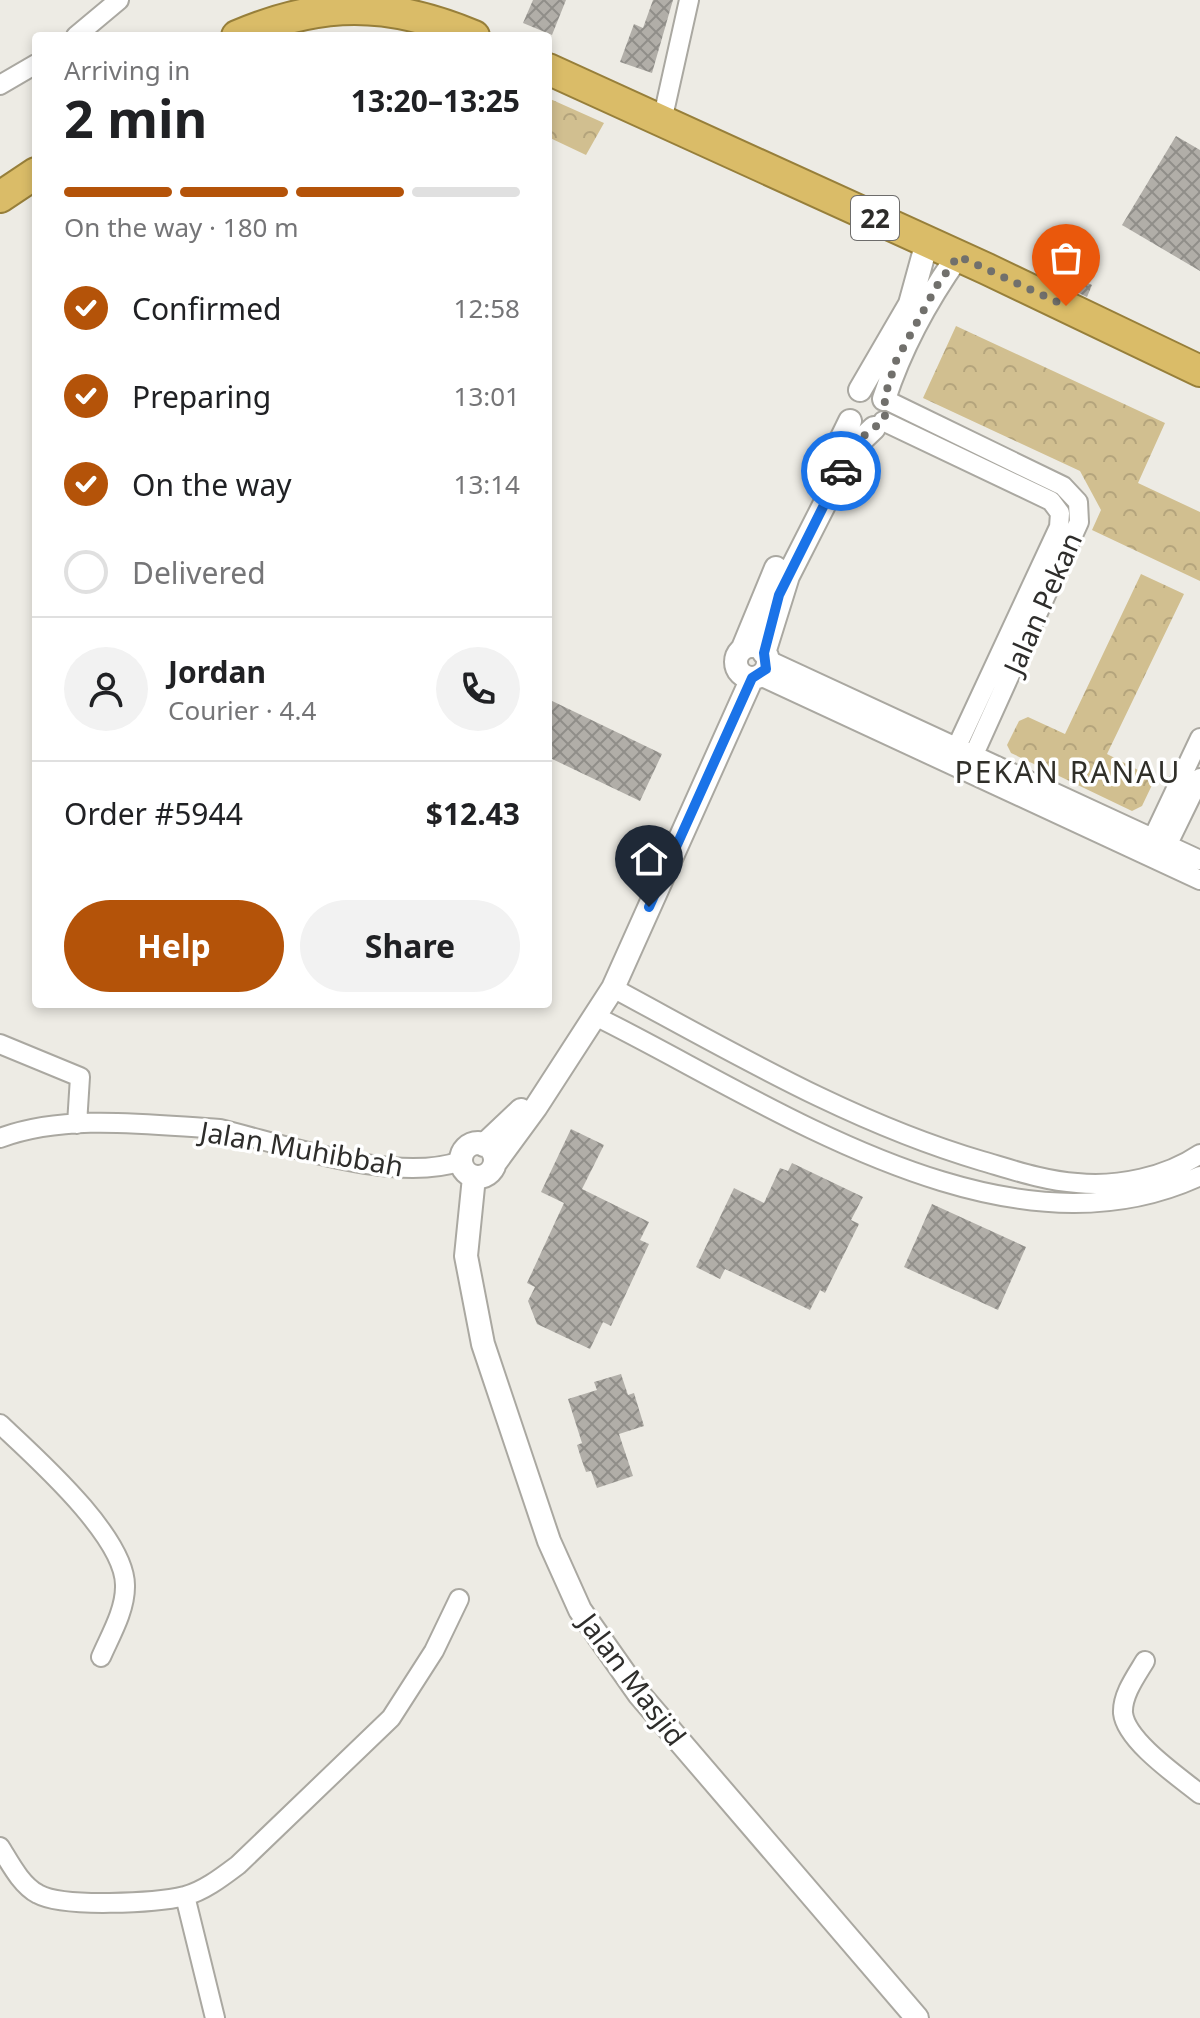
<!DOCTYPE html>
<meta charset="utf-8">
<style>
body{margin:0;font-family:"Noto Sans",sans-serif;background:#f2f2f2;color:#202124;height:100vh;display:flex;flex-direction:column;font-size:30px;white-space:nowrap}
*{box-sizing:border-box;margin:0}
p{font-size:26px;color:#757577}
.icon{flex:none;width:44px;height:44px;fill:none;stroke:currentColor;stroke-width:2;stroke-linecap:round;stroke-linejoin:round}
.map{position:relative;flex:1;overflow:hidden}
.sheet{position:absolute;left:32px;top:32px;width:520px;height:976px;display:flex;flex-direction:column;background:#fff;border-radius:8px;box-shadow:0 4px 12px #0003}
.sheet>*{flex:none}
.pin{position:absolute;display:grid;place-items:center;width:68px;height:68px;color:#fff;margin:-82px -34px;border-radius:50% 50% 50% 0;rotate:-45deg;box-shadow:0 0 8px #0007}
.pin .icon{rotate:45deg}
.courier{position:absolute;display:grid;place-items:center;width:80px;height:80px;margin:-40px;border:6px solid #1a73e8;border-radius:50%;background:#fff;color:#222;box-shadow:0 2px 10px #0007}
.headline em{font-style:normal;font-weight:700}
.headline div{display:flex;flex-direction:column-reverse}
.headline{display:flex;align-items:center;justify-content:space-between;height:136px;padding:0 32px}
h1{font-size:52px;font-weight:700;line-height:60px}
.bar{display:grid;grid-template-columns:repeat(4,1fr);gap:12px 8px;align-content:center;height:96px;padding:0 32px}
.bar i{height:10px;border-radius:6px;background:#e0e0e0}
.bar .on{background:#b45309}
.bar p{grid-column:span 4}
.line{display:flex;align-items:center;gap:20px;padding:0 32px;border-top:2px solid #e0e0e0}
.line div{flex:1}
.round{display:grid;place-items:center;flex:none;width:84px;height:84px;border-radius:42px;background:#f2f2f2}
ol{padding:0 32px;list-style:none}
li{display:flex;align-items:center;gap:24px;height:88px}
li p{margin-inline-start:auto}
li .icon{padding:8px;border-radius:50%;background:#b45309;color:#fff;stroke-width:4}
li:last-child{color:#757577}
li i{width:44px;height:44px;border:4px solid #e0e0e0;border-radius:50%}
.button{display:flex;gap:16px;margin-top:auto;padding:16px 32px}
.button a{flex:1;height:92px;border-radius:48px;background:#b45309;color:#fff;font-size:32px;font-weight:700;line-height:92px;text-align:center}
.button a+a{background:#f2f2f2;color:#202124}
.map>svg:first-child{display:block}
</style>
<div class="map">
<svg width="1200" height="2018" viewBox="0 0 1200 2018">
<defs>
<pattern id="forest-crowns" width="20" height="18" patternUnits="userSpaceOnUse" patternTransform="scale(2)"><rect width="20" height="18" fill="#d1bf90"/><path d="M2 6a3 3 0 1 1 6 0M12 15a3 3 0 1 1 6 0" fill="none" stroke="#b4a47c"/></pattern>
<pattern id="building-cross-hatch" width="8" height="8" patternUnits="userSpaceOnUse" patternTransform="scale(2)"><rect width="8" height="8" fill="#b1aea8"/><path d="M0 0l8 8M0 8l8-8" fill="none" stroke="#908e89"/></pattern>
</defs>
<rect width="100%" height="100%" fill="#edebe4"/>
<path fill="url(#forest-crowns)" d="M548,98L604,123L586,155L548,137Z
M956,326L1165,423L1138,483L1200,512V581L1092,530L1101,510L1080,471L923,398Z
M1141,574L1184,594L1107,754L1148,775L1152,785L1142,806L1132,811L1011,753L1007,745L1019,721L1028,717L1065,734Z"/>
<path fill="url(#building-cross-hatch)" d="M533,0H566L552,35L523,23Z
M653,0H673L652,73L620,62L634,24L643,28Z
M1176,136L1200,150V271L1122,225Z
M1054,267L1092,285L1087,297L1048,278Z
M548,699L662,754L640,801L548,757Z
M571,1129L604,1145L582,1189L649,1222L640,1240L649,1244L611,1326L603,1322L590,1349L537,1324L528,1301L535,1287L527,1283L564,1203L541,1192Z
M792,1163L863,1197L851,1220L859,1224L825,1293L820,1290L810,1310L725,1269L720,1279L696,1267L734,1188L764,1203L780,1168L788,1171Z
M932,1204L1026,1247L998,1310L904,1267Z
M621,1374L628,1395L634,1393L644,1426L619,1434L633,1476L597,1488L591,1471L586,1472L581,1458L577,1445L582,1443L568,1399L597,1390L594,1382Z"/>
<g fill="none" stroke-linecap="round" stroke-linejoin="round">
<g stroke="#aaa8a1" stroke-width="22">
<path id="minor" d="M76,36L119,0
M0,85L36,64
M662,121L689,0
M884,399L1063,486L1078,502L1079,522L966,772
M883,421L1051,501L1060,513L1059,527L952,757
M768,660L1200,860
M760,676L1200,880
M1148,848L1200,738
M1163,854L1200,778
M613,988C732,1052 852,1123 982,1161C1013,1170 1045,1181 1077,1183C1118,1187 1166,1177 1200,1154
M597,1017C769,1102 1003,1268 1200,1176
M0,1044L80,1077L77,1124
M0,1138C67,1113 150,1125 220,1129C286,1145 396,1184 461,1161
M0,1424C35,1457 127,1538 125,1587C125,1611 110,1636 101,1657
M1145,1661C1136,1676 1122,1695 1123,1713C1126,1741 1179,1777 1200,1794
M0,1847C10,1863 21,1885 38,1894C63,1908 156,1903 185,1896C204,1891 222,1877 238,1865L391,1718L434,1651L459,1599
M185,1896L215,2018"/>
</g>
<g stroke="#aaa8a1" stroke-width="26">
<path id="tertiary" d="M860,390L910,304L927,242
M884,399C901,347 926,301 958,256
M830,462L850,421
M736 662a16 16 0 1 1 32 0a16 16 0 1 1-32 0Z
M743,648L776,568
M764,653L788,576L853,448L874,428
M461 1160a17 17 0 1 1 34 0a17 17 0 1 1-34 0Z
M484,1145L521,1110
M495,1163L536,1107L613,988L752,678
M474,1177L466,1256L483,1344L549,1541L580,1610L639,1694L917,2018"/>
</g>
<g stroke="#977f3a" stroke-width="34">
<path id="trunk" d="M237,36C321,0 388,0 474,36
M548,69L987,269L1200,371
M0,197L36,173"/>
</g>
<use href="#minor" stroke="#fff" stroke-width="18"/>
<use href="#tertiary" stroke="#fff" stroke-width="22"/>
<use href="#trunk" stroke="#dabc68" stroke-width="30"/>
</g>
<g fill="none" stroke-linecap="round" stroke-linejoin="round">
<path stroke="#71706c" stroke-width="8" stroke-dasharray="0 14.4" d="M841,471L861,438L883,421L887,410L884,399L896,361L938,284L958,256L1066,306"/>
<path stroke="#1a73e8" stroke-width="10" d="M649,907L752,678L766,669L764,653L779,595L841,471"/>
</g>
<g text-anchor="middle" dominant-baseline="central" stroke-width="7" stroke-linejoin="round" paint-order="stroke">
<rect fill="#fff" stroke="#6d6c6b" stroke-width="2" x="851" y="196" width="48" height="44" rx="6"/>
<g font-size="26" font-weight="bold" fill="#2e2d2b">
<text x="875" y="218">22</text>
</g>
<g font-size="28" fill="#2e2d2b" stroke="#fff">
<text transform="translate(1042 603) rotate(-66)">Jalan Pekan</text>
<text transform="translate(302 1148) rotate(10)">Jalan Muhibbah</text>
<text transform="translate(633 1679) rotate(53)">Jalan Masjid</text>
</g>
<g font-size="30" letter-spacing="2" fill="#302f29" stroke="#fff">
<text x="1068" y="771">PEKAN RANAU</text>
</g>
</g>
</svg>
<div class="pin" style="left:1066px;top:306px;background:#ea580c"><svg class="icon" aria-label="bag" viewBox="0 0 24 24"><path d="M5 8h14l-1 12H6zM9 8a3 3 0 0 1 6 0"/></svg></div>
<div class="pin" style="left:649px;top:907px;background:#1f2937"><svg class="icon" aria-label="home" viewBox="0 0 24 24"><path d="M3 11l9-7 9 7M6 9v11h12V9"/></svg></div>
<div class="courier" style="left:841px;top:471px"><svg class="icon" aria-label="car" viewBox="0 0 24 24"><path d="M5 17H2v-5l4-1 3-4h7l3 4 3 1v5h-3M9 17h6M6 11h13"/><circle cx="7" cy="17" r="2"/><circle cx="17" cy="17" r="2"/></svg></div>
<section class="sheet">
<div class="headline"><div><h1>2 min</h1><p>Arriving in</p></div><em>13:20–13:25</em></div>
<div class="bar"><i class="on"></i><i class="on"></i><i class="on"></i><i></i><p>On the way · 180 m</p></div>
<ol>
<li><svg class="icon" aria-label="check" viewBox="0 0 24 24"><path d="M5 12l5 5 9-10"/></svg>Confirmed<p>12:58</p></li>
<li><svg class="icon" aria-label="check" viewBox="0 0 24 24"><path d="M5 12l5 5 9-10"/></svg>Preparing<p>13:01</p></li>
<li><svg class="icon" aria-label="check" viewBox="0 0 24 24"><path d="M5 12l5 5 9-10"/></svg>On the way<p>13:14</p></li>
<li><i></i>Delivered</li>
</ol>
<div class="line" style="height:144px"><a class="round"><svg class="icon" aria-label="person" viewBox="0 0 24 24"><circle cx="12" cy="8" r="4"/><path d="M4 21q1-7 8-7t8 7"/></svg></a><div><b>Jordan</b><p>Courier · 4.4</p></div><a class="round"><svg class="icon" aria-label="phone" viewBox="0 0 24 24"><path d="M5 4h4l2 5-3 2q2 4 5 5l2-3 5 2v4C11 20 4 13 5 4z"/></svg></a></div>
<div class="line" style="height:104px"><div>Order #5944</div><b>$12.43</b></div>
<div class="button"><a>Help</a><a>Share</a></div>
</section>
</div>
